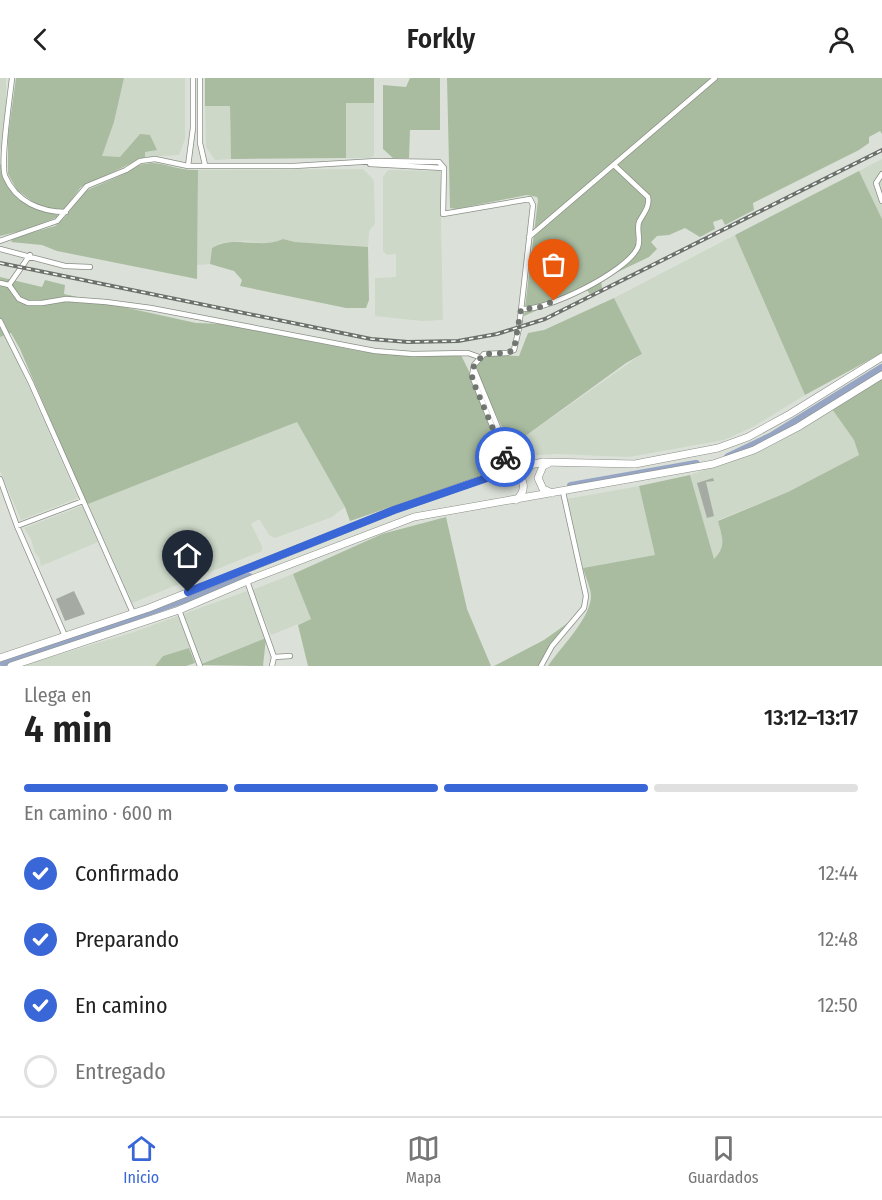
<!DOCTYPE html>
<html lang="es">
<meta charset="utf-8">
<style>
body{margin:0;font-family:"Fira Sans Condensed",sans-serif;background:#f6f6f6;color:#222;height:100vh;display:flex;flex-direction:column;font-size:22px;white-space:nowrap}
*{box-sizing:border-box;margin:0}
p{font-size:20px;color:#767676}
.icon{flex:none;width:33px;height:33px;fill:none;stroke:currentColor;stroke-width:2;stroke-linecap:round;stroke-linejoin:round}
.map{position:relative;height:588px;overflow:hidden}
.drawer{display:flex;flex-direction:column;background:#fff;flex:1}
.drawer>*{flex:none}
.pin{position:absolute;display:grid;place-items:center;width:51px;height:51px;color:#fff;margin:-62px -26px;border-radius:50% 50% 50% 0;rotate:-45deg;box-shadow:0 0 6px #0007}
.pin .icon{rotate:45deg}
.courier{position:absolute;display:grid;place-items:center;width:60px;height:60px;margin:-30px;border:4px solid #3a67d7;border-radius:50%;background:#fff;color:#222;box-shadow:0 2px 8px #0007}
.overview em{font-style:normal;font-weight:600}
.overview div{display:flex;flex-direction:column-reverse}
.overview{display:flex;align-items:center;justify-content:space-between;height:102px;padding:0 24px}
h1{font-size:39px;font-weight:600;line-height:45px}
.bar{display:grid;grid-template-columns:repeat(4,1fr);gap:9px 6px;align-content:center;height:72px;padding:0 24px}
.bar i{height:8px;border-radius:4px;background:#e0e0e0}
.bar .on{background:#3a67d7}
.bar p{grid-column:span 4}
ol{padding:0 24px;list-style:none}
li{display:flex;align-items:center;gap:18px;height:66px}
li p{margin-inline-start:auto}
li .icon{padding:6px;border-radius:50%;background:#3a67d7;color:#fff;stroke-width:4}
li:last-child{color:#767676}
li i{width:33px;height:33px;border:3px solid #e0e0e0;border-radius:50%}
header{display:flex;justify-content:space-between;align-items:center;height:78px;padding:0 24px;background:#fff;font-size:27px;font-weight:600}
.dock{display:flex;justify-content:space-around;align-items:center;height:84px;border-top:2px solid #e0e0e0;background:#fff;font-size:16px;color:#767676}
.dock a{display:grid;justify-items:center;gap:3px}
.dock .on{color:#3a67d7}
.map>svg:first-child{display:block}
</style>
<header><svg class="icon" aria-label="back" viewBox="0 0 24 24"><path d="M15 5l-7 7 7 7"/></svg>Forkly<svg class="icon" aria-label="person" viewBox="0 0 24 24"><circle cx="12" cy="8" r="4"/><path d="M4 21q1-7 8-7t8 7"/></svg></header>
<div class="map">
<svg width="882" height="588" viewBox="0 0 882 588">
<rect width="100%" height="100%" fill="#dbe1d8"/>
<path fill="#cdd8c8" d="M0,0H6V41L0,73Z
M124,0H185V61L179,77L145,79V74L157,72L120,79H101L114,44Z
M346,25H374V78L369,80H346Z
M230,27L231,81L215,82L206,69L205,28Z
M882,81V141L859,93Z
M363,91L373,101L374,106L375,146L369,153L368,171L346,167L295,164L283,161L273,166L245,163L220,165L212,170L210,186L197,187L198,92Z
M388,92L440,93L443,242L422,243L375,238V200L396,199V176L387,177L383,173V99Z
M735,157L805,317L753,349L724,362L629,379L558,376L520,378L513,367L642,276L614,220Z
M6,257L78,420L21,442L0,393V259Z
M832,331L854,362L859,377L788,414L718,442L724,466L723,472L714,482L690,397L759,373Z
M297,344L345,429L332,439L275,460L269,457L259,441L251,446L262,468V473L132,525L88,426Z
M639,408L655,477L583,490L567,421Z
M82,428L98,464L41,488L39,479L35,475L31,461L24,450Z
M293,496L311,541L271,557L252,512Z
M247,513L266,560L199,587L195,585L189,570L163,578L155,588H21L131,555Z"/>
<path fill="#a9bca0" d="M16,0H124L114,44L102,78L120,79L140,56L150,57L157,72L145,74V79L81,109L63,133L40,129L17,112L8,96V58Z
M205,0H374V25H346V80L231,81L230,28H205Z
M410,0H440V52H410L409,80H393L383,71V7L406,9Z
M447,0H882V56L880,53L869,59V65L859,72L753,125L754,132L725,147L722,141L713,144L715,151L700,159L685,150L669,157L657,158L651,164L657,171L649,179L601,202L602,210L590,216L586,211L524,238L538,122L537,119L527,117L456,131L450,130Z
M152,85C170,86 179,93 198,92L197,201L57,173L42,167L11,164L13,160L55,148L65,139L85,113L124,96L137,87Z
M0,86L3,89C0,111 37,135 57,136L58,139L25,152L0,158Z
M859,93L882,141V275L805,317L735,157Z
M283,161L295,164L368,169L369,222L366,230H346L240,208L242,202L234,193L210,186L212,170C233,156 261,172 283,161Z
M0,199L42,209L45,202L65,207L64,216L196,245L224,246L359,273L390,277H461L500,357L507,389L350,443L345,429L297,344L88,426L85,423L20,271L11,255L0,259Z
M614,220L642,276L626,285L513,367C506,360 477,300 477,289C477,287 480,282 481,281C490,273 508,279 519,278L528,255L544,252Z
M882,300V588H548C560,570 591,540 591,518C591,510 585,498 583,490L655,477L639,408L690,397L714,481C727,468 722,459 718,443L788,414L859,377L854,362L832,331Z
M446,439L467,531L491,588H308L298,547L311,541L293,496L382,456Z
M572,542L538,588H494L544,562Z
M266,560L263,588L199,587Z
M189,570L195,585L186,588H155L163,578Z"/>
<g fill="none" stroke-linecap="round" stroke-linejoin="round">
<path stroke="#96a5c3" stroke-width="8" d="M728,379L772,358L882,290
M571,408L696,386
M4,586V584L249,499"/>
</g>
<path fill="#a5aba2" d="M713,400L714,403L706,404L714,438L707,440L697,405Z
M74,513L85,536L65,543L56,521Z"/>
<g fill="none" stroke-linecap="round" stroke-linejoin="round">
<g stroke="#8a9087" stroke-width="6">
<path id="minor" d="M12,0C10,20 0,83 5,98C16,124 41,134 66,134
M200,0V65L205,87
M370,86L444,90
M188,88L193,50V0
M882,96L876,105L882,123
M529,159L715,0
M0,163L57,143L87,108L126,92L140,83L155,81L188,88H294L377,83L439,84L444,90L443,136L530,121L533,127L519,250L514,272L507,275L484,276L474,287L472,298L510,392
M0,171L65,188L90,189
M0,205L9,207L19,221L28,225H42L66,221L106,224L151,230L375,273L413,276L468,275L479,279
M9,207L30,177
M521,231C547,233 624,195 637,171C642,163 636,153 639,144C643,136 650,129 648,119L614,87
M0,243L31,305L133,535
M474,291L515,391
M0,401L17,448L65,558
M17,448L83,423
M247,503L274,579L272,588
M179,532L200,588
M274,579L290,578
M541,588L552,568L584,530L586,518L563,414"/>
</g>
<g stroke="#8a9087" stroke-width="8">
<path id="highway" d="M549,385L543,388L538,400L543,411L552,415
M509,394C525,397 528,412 516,422
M0,580L149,530L394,432L505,393L543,384L635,386L718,370L748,359L790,336L882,279
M11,588L179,532L254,500L414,439L713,386L754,372L798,349L882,297"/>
</g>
<use href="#minor" stroke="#fff" stroke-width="4.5"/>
<use href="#highway" stroke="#fff" stroke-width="7"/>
<g stroke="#6d716c" stroke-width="4">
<path id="rail" d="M0,185L371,261L408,264L458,263L497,256L545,241L882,72"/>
</g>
<use href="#rail" stroke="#fff" stroke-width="1.5" stroke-dasharray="4.5" stroke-linecap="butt"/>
</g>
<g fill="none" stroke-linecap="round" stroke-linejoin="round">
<path stroke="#727671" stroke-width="6" stroke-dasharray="0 10.8" d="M505,379L472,301L474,287L484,276L507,275L514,272L521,231L538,230L554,223"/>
<path stroke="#3a67d7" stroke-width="8" d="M188,514L394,432L510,392L505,379"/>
</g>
</svg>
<div class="pin" style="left:554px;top:223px;background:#ea580c"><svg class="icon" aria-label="bag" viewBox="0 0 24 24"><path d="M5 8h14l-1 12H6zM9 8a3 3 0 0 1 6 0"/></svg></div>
<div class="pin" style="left:188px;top:514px;background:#1f2937"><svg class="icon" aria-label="home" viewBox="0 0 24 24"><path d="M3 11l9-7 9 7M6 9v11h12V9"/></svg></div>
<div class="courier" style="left:505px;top:379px"><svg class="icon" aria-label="bike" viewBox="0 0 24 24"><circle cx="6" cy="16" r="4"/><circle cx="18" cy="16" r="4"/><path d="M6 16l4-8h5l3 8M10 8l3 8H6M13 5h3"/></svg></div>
</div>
<section class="drawer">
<div class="overview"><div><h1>4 min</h1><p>Llega en</p></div><em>13:12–13:17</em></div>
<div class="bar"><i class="on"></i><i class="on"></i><i class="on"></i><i></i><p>En camino · 600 m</p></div>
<ol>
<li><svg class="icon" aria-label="check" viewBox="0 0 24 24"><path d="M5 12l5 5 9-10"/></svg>Confirmado<p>12:44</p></li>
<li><svg class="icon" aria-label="check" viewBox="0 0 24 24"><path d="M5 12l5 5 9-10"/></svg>Preparando<p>12:48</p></li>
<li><svg class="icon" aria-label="check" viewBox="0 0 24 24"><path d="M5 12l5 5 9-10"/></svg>En camino<p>12:50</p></li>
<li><i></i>Entregado</li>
</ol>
</section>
<nav class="dock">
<a class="on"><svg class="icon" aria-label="home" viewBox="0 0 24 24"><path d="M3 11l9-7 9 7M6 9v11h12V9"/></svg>Inicio</a>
<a><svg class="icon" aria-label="map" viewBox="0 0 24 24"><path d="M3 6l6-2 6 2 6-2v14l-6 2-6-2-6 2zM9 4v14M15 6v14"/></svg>Mapa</a>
<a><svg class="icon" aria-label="saved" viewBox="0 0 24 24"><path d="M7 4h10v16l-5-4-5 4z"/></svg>Guardados</a>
</nav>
